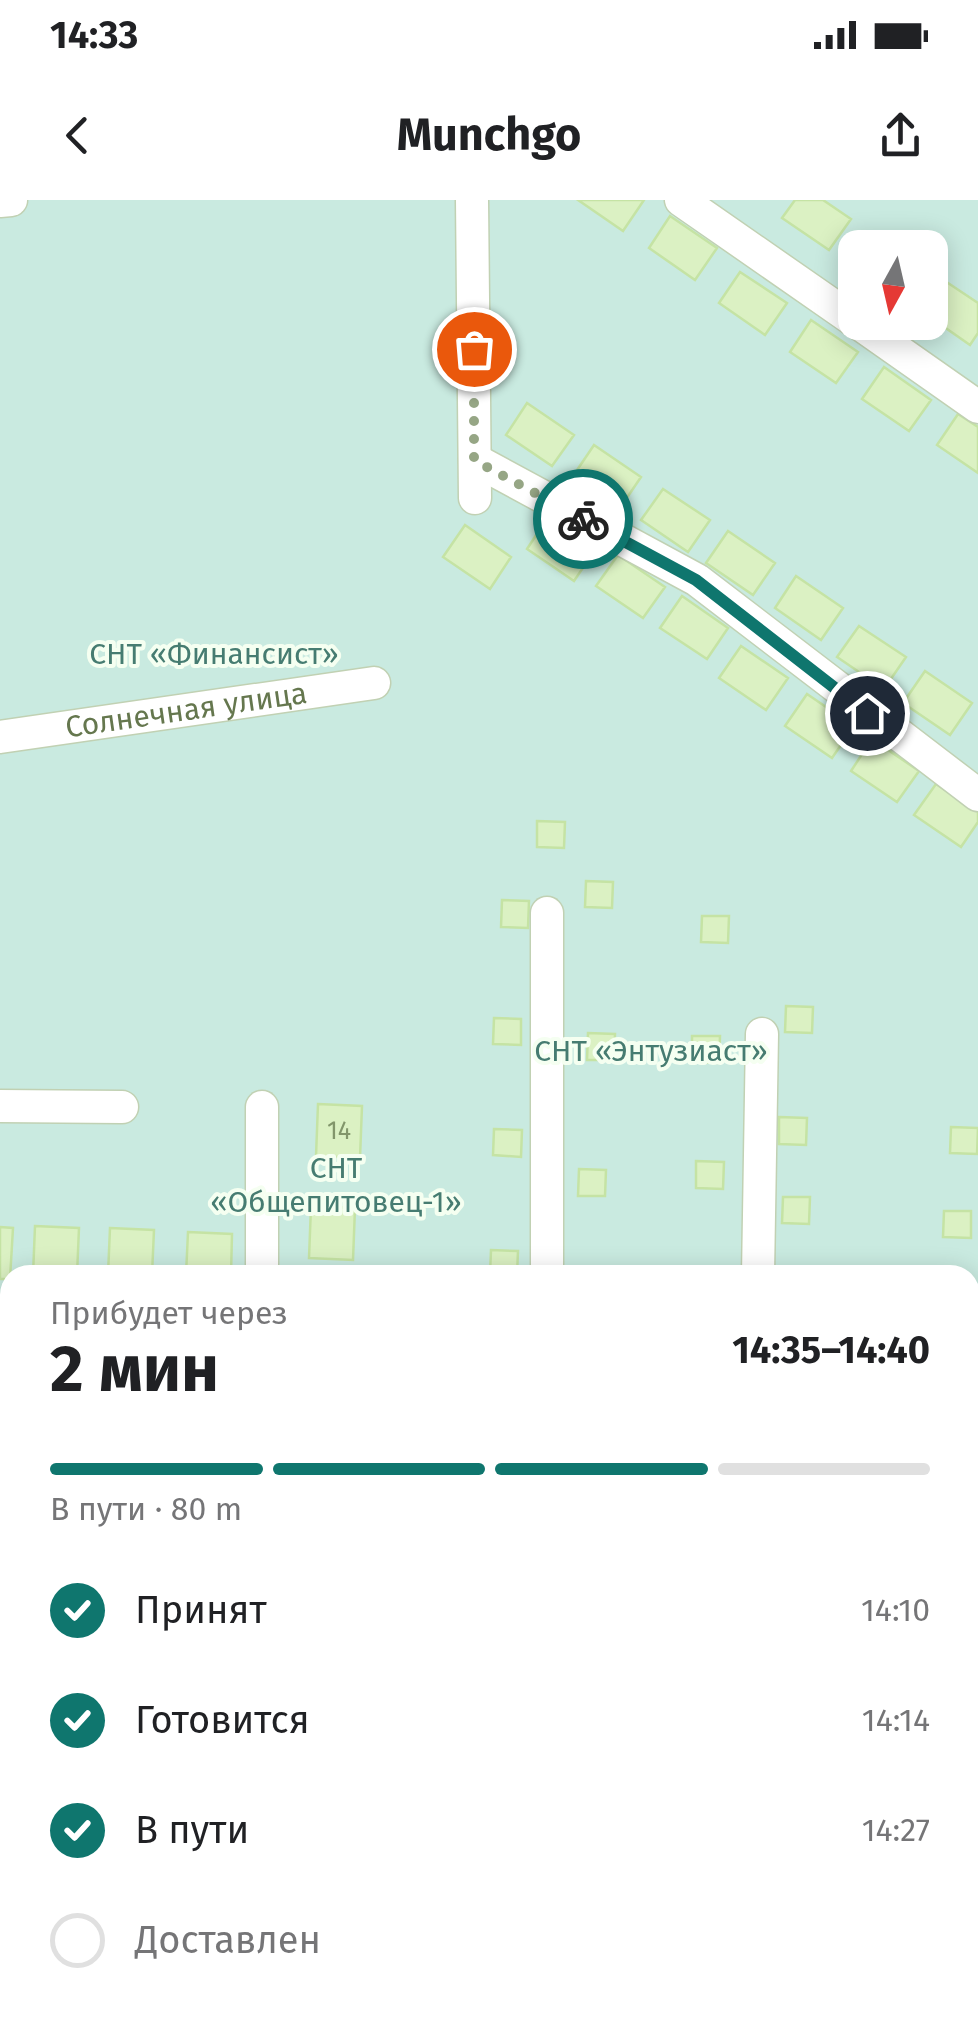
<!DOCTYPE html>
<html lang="ru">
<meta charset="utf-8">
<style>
body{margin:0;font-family:"Fira Sans",sans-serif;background:#f2f2f2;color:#202124;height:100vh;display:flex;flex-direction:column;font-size:38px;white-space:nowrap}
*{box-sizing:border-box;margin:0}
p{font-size:32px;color:#757577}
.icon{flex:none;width:55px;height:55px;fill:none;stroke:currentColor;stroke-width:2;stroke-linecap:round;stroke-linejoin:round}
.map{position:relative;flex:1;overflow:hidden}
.sheet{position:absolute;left:0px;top:1065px;width:980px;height:752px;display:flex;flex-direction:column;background:#fff;border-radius:30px 30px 0 0;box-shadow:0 5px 25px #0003}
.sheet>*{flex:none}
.needle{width:65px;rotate:188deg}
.tools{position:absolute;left:838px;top:30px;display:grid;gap:20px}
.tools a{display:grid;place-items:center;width:110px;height:110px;border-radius:20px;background:#fff;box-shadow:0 5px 25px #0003;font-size:50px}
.pin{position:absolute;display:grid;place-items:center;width:85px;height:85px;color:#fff;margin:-42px;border:5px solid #fff;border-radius:50%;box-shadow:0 2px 10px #0007}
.courier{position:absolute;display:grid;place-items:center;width:100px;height:100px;margin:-50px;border:8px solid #0f766e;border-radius:50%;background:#fff;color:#222;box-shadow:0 2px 12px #0007}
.head em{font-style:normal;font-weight:700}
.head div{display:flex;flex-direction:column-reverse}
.head{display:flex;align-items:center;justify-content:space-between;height:170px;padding:0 50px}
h1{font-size:65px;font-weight:700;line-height:75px}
.bar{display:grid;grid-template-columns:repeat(4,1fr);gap:15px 10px;align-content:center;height:120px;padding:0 50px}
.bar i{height:12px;border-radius:8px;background:#e0e0e0}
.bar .current{background:#0f766e}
.bar p{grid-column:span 4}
ol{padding:0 50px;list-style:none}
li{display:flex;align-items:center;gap:30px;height:110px}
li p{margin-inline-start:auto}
li .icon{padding:10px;border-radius:50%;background:#0f766e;color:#fff;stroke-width:4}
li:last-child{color:#757577}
li i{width:55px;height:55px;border:5px solid #e0e0e0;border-radius:50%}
.status{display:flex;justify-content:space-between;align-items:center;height:70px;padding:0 50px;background:#fff;direction:ltr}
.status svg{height:28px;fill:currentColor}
header{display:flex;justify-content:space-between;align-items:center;height:130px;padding:0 50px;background:#fff;font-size:45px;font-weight:700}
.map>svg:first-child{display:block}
</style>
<div class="status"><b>14:33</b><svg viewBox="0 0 49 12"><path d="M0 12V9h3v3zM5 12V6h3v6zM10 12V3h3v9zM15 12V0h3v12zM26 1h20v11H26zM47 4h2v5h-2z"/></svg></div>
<header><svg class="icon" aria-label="back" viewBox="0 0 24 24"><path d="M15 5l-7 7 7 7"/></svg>Munchgo<svg class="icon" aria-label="share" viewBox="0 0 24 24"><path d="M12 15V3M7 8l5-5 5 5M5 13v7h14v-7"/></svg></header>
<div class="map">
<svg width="978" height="1817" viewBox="0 0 978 1817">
<rect width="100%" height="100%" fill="#f0fceb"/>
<path fill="#c9eae0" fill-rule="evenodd" d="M0,0H978V1817H0ZM855,48H930V122H855ZM10,1075H970V1808H10Z"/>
<path fill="#dbf1c3" stroke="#c5e3a4" stroke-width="2.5" d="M578,0H644L623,31Z
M795,0H823L851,19L829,50L782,18Z
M670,16L717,48L695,80L649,48Z
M877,34L896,48H868Z
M740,72L787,103L765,135L719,103Z
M945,81L978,103V133L970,145L930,117V102Z
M811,120L858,152L836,183L790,152Z
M884,167L931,200L909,231L862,199Z
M527,203L574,235L552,266L506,235Z
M958,214L978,227V273L937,245Z
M594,245L641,277L620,308L573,276Z
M663,289L710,320L688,352L641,320Z
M548,317L595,350L574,381L527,349Z
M465,325L511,357L490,389L443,357Z
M728,331L775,363L753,395L706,363Z
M618,355L665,387L643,418L596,386Z
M796,376L843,408L821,440L775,408Z
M682,396L728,428L707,459L660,428Z
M859,426L906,457L884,489L837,457Z
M741,446L788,478L766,510L719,478Z
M925,471L972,503L950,535L903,503Z
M807,494L854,526L832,558L785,526Z
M872,539L919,571L897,602L851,571Z
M936,584L978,612V622L961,647L914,615Z
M537,621L565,622L564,648L537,647Z
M586,681L613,682L612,708L585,707Z
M502,700L529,701L528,728L501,727Z
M702,716H729L728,743L701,742Z
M786,806L813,807L812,833L785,832Z
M494,818L521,819V845L493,844Z
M588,833L615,834L614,860H587Z
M692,836H720L719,863L692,862Z
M318,904L362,906L360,958L316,956Z
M779,917L807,918L806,945L779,944Z
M951,927L978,928L977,954L950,953Z
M494,929L522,930L521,957L493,955Z
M696,961L724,962L723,989L696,988Z
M579,969L606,970L605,996H578Z
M783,997H810L809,1024L782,1023Z
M311,1006L355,1008L353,1060L309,1058Z
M944,1011H971V1038L943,1037Z
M35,1026L79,1028L77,1075H33Z
M0,1027L13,1028L10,1079H0Z
M110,1028L154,1030L152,1075H108Z
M188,1032L232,1034L231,1075H186Z
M491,1050L518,1051L517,1075H490Z
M0,1149H10V1201H0Z
M2,1588L10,1589V1640H0Z
M312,1808H356V1817H312Z"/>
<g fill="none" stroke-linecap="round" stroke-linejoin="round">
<g stroke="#c1d1b3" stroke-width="35">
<g id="minor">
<path d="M472,0L475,298"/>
<path d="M681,0L855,121"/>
<path d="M0,1L11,0"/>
<path d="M857,122L978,207"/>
<path d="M475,260L697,380L978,595"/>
<path id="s1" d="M0,537L374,483"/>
<path d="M547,713V1075"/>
<path d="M0,906L122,907"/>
<path d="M262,907V1075"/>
<path d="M758,1075L762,834"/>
<path d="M0,1113H10"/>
<path d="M0,1394H10"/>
<path d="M0,1670H10"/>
<path d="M970,1690L978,1484"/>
<path d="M550,1808L551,1817"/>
<path d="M263,1817V1808"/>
<path d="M740,1817L741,1808"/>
<path d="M966,1817V1808"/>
</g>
</g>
<use href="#minor" stroke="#fff" stroke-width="32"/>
</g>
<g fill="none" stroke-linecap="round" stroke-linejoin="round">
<path stroke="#96a685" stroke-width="10" stroke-dasharray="0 18" d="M474,149V260L583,319"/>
<path stroke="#0f766e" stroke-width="12" d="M583,319L696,380L867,513"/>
</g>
<g text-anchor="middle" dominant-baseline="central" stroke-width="8" stroke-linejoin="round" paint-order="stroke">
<g font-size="25" fill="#82966b">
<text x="339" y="931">14</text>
</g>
<g font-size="30" fill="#467c71" stroke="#f5fff1">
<text x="214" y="454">СНТ «Финансист»</text>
<text x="651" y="851">СНТ «Энтузиаст»</text>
<text x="336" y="968">СНТ<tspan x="336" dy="34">«Общепитовец-1»</tspan></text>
</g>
<g font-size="30" fill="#65774e" stroke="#f5fff1">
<text stroke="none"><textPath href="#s1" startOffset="188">Солнечная улица</textPath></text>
</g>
</g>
</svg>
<div class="tools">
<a><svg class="needle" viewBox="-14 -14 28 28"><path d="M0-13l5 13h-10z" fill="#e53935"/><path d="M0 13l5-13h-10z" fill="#757577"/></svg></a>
</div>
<div class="pin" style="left:474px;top:149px;background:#ea580c"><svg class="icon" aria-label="bag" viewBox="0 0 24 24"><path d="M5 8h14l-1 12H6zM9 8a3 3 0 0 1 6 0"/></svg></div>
<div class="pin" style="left:867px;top:513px;background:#1f2937"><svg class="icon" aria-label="home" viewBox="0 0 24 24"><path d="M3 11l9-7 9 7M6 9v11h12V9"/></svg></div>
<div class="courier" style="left:583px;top:319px"><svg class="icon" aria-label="bike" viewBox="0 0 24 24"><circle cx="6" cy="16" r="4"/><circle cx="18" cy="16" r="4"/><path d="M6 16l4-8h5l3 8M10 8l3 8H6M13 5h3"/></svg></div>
<section class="sheet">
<div class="head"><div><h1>2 мин</h1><p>Прибудет через</p></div><em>14:35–14:40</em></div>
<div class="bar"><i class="current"></i><i class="current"></i><i class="current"></i><i></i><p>В пути · 80 m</p></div>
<ol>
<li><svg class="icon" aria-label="check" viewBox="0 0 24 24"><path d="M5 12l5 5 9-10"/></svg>Принят<p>14:10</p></li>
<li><svg class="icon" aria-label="check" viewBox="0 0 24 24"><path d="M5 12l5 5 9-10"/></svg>Готовится<p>14:14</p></li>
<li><svg class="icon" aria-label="check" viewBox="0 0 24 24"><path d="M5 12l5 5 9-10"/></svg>В пути<p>14:27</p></li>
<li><i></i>Доставлен</li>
</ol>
</section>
</div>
